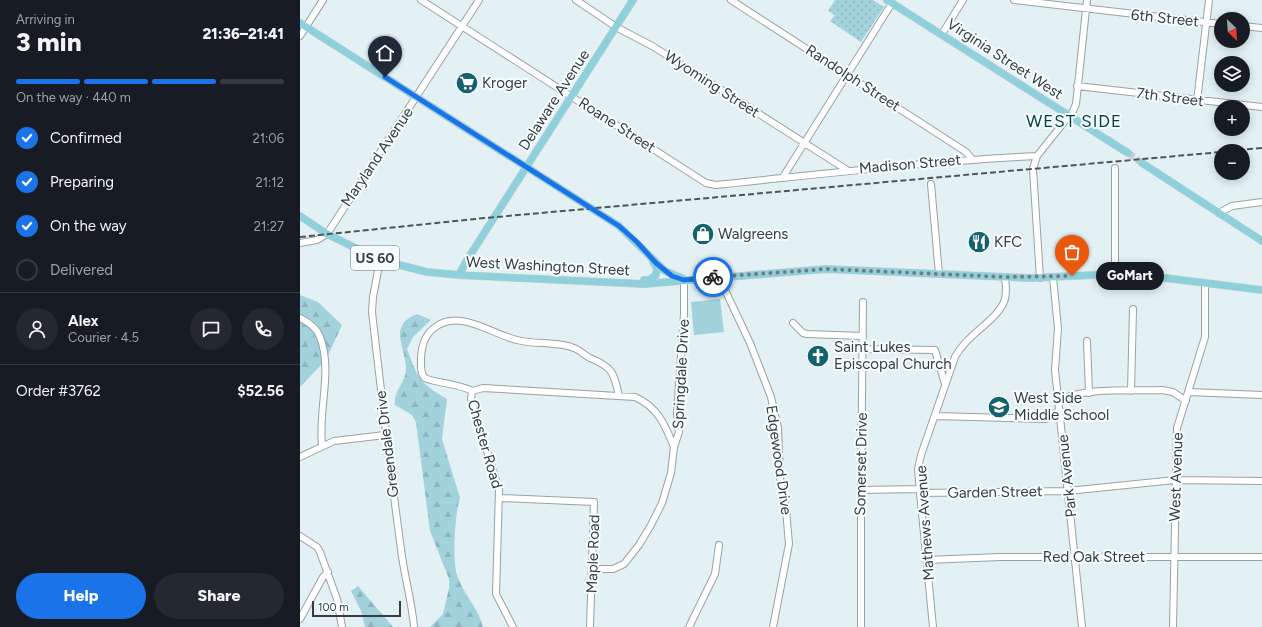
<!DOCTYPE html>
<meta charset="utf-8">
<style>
body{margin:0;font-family:Figtree,sans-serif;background:#242831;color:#f1f3f6;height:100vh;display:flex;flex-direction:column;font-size:15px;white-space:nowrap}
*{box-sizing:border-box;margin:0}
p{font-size:13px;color:#9ea1a6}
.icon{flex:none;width:22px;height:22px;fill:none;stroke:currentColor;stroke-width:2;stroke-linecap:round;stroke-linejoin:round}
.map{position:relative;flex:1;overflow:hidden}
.sheet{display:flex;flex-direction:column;background:#171b24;width:300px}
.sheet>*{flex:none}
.needle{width:26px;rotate:155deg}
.fabs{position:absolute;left:914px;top:12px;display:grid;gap:8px}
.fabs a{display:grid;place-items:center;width:36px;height:36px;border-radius:50%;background:#171b24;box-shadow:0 2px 10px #0003;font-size:20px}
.scale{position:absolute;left:12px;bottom:10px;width:89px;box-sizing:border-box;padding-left:4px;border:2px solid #373d3e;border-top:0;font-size:11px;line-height:14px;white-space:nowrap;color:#373d3e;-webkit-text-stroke:3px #f5fdff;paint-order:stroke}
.pin{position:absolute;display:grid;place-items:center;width:34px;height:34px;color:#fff;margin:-41px -17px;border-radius:50% 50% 50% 0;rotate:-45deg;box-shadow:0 0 4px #0007}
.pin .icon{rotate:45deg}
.courier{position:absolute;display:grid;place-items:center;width:40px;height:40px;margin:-20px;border:3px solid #1a73e8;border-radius:50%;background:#fff;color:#222;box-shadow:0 1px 5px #0007}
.bubble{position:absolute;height:28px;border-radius:14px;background:#171b24;box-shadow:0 2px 10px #0003;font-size:13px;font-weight:800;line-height:28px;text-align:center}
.head em{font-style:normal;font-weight:800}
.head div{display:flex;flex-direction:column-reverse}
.head{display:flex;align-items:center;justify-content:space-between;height:68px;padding:0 16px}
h1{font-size:26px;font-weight:800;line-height:30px}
.bar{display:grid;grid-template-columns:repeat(4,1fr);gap:6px 4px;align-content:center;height:48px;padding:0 16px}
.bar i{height:5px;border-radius:3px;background:#363941}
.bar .on{background:#1a73e8}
.bar p{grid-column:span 4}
.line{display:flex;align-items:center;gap:10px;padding:0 16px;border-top:1px solid #363941}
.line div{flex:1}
.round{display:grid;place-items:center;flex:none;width:42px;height:42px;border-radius:21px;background:#242831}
ol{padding:0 16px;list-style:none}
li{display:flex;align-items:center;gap:12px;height:44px}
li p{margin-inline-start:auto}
li .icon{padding:4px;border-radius:50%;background:#1a73e8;color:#fff;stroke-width:4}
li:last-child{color:#9ea1a6}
li i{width:22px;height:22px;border:2px solid #363941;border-radius:50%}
.button{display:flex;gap:8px;margin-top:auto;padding:8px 16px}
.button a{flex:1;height:46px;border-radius:24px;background:#1a73e8;color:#fff;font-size:16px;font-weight:800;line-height:46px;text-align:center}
.button a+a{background:#242831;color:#f1f3f6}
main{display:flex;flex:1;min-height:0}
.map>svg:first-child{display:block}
</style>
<main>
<section class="sheet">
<div class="head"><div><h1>3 min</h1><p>Arriving in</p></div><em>21:36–21:41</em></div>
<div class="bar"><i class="on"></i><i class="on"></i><i class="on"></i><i></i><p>On the way · 440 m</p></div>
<ol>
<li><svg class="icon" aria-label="check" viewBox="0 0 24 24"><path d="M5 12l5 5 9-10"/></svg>Confirmed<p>21:06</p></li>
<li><svg class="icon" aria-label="check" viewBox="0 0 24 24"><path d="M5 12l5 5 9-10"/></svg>Preparing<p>21:12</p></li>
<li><svg class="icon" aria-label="check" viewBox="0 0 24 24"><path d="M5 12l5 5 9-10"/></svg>On the way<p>21:27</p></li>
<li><i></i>Delivered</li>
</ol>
<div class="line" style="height:72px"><a class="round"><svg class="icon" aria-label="person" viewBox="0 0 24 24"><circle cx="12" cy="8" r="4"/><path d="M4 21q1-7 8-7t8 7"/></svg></a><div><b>Alex</b><p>Courier · 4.5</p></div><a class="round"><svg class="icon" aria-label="chat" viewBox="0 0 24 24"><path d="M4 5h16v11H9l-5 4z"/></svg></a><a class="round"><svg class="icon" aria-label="phone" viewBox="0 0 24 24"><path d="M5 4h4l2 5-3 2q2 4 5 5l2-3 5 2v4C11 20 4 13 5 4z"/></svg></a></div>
<div class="line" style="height:52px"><div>Order #3762</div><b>$52.56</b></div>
<div class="button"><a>Help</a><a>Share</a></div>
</section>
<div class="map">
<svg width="962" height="627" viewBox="0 0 962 627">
<defs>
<pattern id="grass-dots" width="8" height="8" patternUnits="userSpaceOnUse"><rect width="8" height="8" fill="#a2d2dc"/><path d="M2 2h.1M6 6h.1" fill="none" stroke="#8cb5be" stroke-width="1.8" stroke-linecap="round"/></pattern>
<pattern id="forest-firs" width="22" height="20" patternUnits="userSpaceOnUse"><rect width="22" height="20" fill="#a2d2dc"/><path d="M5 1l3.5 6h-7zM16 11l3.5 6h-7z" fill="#8cb5be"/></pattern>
</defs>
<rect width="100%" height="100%" fill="#e3f1f4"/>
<path fill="url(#grass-dots)" d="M535,0H573L584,7L561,42L530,21L535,15L528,11Z"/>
<path fill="url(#forest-firs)" d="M0,295L18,302L42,325L26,360L0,387Z
M117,314L131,320L113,337L107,349C118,379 120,383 147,399L142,439L160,498C155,512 152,561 157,575C163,594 178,607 183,627H130L143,614L149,588V579L130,531L116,422L112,415L95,405C93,391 105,384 106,370C107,358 97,338 101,328C104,320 110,317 117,314Z
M58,586L93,627H65L61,611L51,591Z"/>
<path fill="#a2d2dc" d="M420,299L424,332L394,335L391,302Z"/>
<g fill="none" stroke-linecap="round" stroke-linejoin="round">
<path stroke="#c1cdd0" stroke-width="7" stroke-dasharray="7 3.5" stroke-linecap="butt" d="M828,153L842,163"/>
<g stroke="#96a3a6" stroke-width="8">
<path id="minor" d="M121,0L406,183L416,185C523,174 629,161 737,156
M276,0L316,27L354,47L547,170
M431,0L666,152L672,159
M714,0L921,24
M943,26L962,28
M642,34L663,0
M0,36L23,0
M777,86L962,107
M897,101L909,0
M815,168V274
M483,177L592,3
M631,184L639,274
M919,213L932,206L962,202
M0,243L17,240L27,234L179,0
M80,260L73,297L72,312C81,391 90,470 101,549C104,576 112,601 114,627
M424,276L425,290L450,343L471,397L478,428L480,478L486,510L489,544L473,627
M740,278L733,169L737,156L773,111L776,104L787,0
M753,278L758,328L755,370L782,627
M0,318C8,322 17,328 20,337C33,371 18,410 22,445
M493,323L503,333L507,334L563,336
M787,341L789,393
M563,349L635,350L645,384
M172,391C160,384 131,382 125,378C120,374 121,363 121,357C122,346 124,336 134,328C159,308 191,334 217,340C235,345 257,341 274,348C280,350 284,355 290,358C312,367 314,372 319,396
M172,391L171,399L199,490L196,594L213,627
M172,391L183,388L335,397C358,407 365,425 374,447
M831,391L833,309
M889,392L962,395
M759,400C789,387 829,391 862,390L873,392L886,401
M635,416L746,419L760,410
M0,457L34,441L85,435
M561,490L619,489
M620,493L768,491L875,480L962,481
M200,498L294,502L290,627
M0,536L17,547L20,552L37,599L42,627
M627,560L700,557H962
M292,569H313L324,564L339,545L351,525L362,503L371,473L374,447L379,432L377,413L384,314V280
M0,619L23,577L28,572
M389,627L415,574L419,545
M561,627V490L563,302
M633,627L620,493L618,469L621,455L655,357C667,334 695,322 704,302C707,295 706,285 705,277
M873,627L877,428L905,337V283"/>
</g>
<g stroke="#cbcdcd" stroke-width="8">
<path id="major" d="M587,0L828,153
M0,23L319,226L365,271L384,279
M842,163L962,241
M0,216L27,234L80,260L127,272L159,275L344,284L526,269L730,278L815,274L857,277L962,290
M159,275L167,260L333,0
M344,280H349L356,275L357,268L353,262"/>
</g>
<use href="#minor" stroke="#fff" stroke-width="6"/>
<use href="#major" stroke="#8ed1dd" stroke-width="7"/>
<path stroke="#4f5657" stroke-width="2" stroke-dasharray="6 3" stroke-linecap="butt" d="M929,151L962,148
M0,237L185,218L921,152"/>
</g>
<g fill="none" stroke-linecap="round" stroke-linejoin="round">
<path stroke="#737c7e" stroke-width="4" stroke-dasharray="0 7.2" d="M413,277L526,269L705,277L772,276"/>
<path stroke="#1a73e8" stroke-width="5" d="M85,77L319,226L337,242L356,263L372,276L384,280L413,277"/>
</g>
<defs>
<g id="supermarket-disc" transform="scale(1.15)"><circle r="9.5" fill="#16616e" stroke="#f5fdff"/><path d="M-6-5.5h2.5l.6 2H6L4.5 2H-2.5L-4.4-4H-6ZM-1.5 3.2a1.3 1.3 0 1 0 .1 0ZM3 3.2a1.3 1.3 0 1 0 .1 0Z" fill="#fff"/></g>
<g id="shop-disc" transform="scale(1.15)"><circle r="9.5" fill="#16616e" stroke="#f5fdff"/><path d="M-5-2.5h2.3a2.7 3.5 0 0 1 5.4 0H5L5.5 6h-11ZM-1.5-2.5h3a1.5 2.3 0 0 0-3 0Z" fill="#fff"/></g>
<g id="restaurant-disc" transform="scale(1.15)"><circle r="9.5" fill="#16616e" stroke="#f5fdff"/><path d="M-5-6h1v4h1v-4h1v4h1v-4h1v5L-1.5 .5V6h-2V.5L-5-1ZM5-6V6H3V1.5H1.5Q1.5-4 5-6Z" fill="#fff"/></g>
<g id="church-disc" transform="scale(1.15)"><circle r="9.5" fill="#16616e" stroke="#f5fdff"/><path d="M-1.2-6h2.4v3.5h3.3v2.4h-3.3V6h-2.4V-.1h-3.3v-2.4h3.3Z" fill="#fff"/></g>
<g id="school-disc" transform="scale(1.15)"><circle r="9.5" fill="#16616e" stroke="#f5fdff"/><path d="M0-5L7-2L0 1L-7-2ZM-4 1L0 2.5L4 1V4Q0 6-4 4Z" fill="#fff"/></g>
</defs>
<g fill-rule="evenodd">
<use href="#supermarket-disc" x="167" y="83"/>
<use href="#shop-disc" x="403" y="234"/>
<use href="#restaurant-disc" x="679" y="242"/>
<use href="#church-disc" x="518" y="356"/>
<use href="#school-disc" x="699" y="407"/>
</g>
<g text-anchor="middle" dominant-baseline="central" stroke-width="4" stroke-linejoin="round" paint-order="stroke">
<rect fill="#f5fdff" stroke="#707778" stroke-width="1" x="51" y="246" width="48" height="24" rx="3"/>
<g font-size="14" font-weight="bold" fill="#373d3e">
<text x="75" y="258">US 60</text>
</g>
<g font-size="15" fill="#373d3e" stroke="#f5fdff">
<text transform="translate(865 18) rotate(6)">6th Street</text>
<text transform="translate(705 59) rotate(33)">Virginia Street West</text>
<text transform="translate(553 78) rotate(33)">Randolph Street</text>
<text transform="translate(412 84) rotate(33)">Wyoming Street</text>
<text transform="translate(870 97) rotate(7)">7th Street</text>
<text transform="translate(254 100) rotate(-57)">Delaware Avenue</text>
<text transform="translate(317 125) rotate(33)">Roane Street</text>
<text transform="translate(77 157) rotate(-56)">Maryland Avenue</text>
<text transform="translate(610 164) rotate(-5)">Madison Street</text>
<text transform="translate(248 266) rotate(3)">West Washington Street</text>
<text transform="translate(381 374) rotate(-87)">Springdale Drive</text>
<text transform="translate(87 444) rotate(-97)">Greendale Drive</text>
<text transform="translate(185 444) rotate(74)">Chester Road</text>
<text transform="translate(479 460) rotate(82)">Edgewood Drive</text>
<text transform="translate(561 464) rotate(-89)">Somerset Drive</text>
<text transform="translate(767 476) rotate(-96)">Park Avenue</text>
<text transform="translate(876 477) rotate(-88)">West Avenue</text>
<text transform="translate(695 492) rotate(-1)">Garden Street</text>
<text transform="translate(625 523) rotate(-94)">Mathews Avenue</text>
<text transform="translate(293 554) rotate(-88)">Maple Road</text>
<text x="794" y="557">Red Oak Street</text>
</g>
<g font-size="15" fill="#373d3e" stroke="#f5fdff" text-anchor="start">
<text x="182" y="83">Kroger</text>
<text x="418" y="234">Walgreens</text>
<text x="694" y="242">KFC</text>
<text x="534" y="347">Saint Lukes<tspan x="534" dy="17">Episcopal Church</tspan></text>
<text x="714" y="398">West Side<tspan x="714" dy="17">Middle School</tspan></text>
</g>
<g font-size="17" letter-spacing="1" fill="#003f48" stroke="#f5fdff">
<text x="774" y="121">WEST SIDE</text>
</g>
</g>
</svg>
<div class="fabs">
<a><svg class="needle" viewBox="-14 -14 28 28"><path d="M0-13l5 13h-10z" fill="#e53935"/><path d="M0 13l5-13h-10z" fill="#9ea1a6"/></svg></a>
<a><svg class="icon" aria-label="layers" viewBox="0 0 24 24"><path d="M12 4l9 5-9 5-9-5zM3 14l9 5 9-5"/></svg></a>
<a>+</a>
<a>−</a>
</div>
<div class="scale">100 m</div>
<div class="pin" style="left:772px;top:276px;background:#ea580c"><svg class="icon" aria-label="bag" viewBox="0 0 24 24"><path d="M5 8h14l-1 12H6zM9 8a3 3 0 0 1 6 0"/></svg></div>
<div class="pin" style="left:85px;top:77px;background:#1f2937"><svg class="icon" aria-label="home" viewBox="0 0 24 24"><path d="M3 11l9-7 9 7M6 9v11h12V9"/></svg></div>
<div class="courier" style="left:413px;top:277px"><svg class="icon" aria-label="bike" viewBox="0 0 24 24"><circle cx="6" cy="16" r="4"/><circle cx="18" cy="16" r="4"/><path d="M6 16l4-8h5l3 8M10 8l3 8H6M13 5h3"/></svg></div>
<div class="bubble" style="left:796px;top:262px;width:68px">GoMart</div>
</div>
</main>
